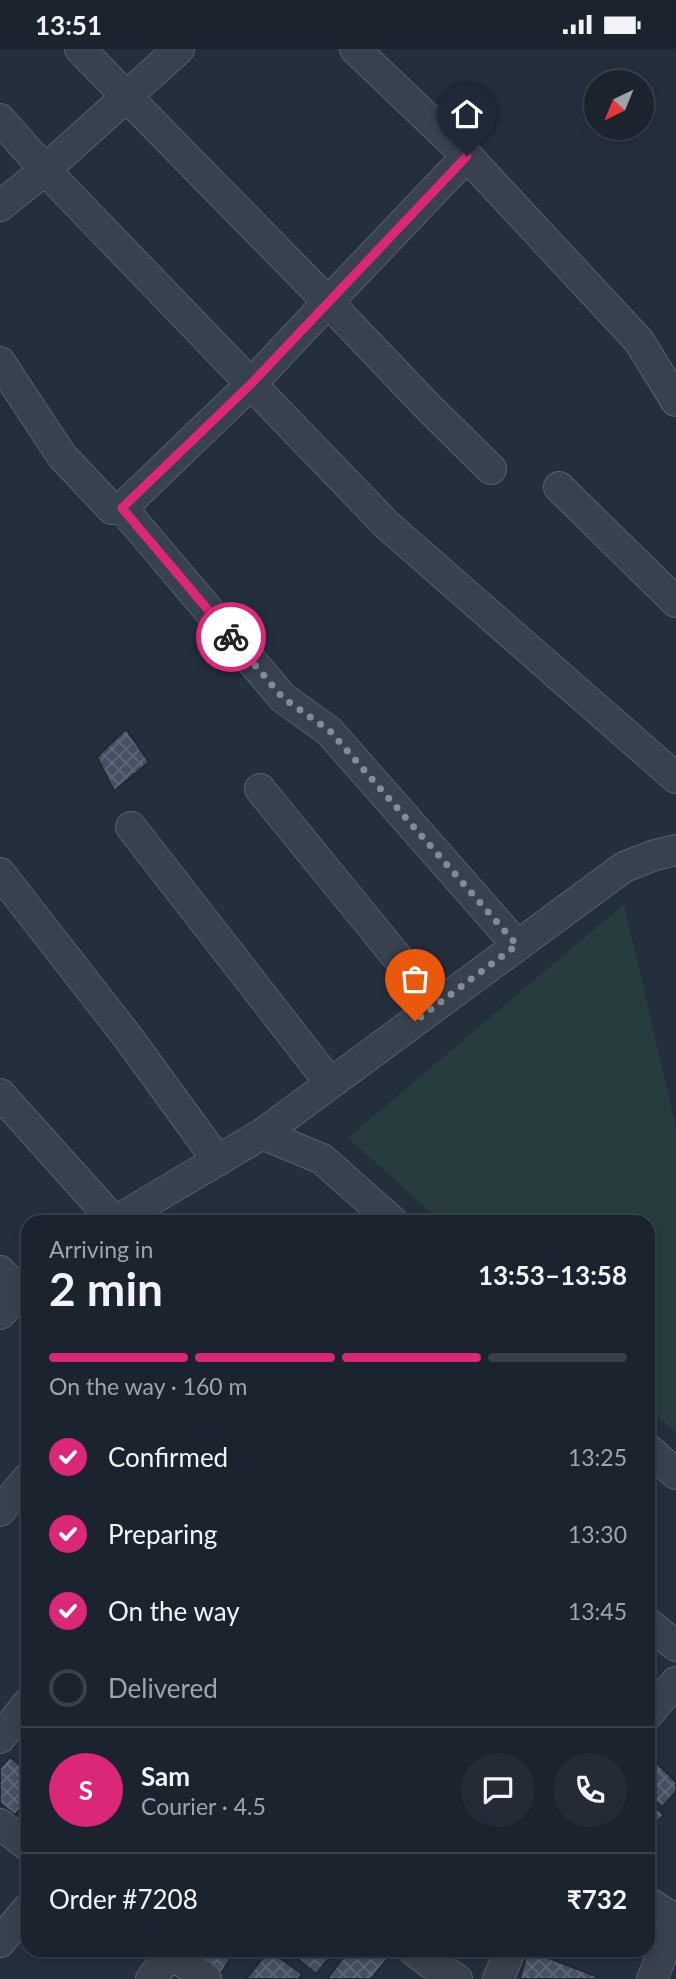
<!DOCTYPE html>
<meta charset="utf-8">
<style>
body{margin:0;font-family:Lato,sans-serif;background:#242b36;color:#f1f3f6;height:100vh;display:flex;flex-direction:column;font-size:26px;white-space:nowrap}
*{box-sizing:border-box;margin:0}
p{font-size:23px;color:#a0a4aa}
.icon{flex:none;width:38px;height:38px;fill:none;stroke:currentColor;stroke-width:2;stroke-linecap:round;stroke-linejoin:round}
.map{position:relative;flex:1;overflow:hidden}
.sheet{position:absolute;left:21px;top:1166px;width:634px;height:742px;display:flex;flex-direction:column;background:#1b232e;border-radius:21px;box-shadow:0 4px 10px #0003,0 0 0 2px #39404a}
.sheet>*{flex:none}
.needle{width:46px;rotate:223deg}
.fabs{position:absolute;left:584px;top:21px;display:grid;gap:14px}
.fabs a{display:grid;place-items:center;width:70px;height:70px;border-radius:50%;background:#1b232e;box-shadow:0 4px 10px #0003,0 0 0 2px #39404a;font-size:35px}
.pin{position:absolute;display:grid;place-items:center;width:60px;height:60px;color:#fff;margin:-72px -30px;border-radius:50% 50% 50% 0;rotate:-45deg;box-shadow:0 0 7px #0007}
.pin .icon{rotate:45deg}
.courier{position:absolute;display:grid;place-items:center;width:70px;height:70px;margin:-35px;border:5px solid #db2777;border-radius:50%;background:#fff;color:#222;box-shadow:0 2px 9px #0007}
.overview em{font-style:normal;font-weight:700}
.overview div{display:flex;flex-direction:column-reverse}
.overview{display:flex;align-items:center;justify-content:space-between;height:119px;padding:0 28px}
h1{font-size:46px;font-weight:700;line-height:52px}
.bar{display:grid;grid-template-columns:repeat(4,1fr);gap:10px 7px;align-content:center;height:84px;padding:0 28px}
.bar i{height:9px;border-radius:5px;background:#39404a}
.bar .current{background:#db2777}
.bar p{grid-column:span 4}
.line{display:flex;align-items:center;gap:18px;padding:0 28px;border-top:2px solid #39404a}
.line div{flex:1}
.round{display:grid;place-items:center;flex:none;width:74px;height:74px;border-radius:37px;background:#242b36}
ol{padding:0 28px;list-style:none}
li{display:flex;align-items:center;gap:21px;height:77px}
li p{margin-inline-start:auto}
li .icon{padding:7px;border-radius:50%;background:#db2777;color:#fff;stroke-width:4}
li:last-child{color:#a0a4aa}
li i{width:38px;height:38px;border:4px solid #39404a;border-radius:50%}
.status{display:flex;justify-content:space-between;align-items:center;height:49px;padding:0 35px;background:#1b232e;direction:ltr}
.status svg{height:19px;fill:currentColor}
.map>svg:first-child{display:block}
</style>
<div class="status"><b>13:51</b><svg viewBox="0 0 49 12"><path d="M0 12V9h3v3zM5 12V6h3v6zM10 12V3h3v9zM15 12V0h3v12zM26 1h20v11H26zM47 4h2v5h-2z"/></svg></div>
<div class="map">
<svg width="676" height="1930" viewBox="0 0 676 1930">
<defs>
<pattern id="building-cross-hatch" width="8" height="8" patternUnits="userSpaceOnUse" patternTransform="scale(1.75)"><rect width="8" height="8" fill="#455162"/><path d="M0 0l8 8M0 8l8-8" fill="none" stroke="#5d6877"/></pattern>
</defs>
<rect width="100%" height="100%" fill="#242f3e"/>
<path fill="#263c3f" d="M624,855L676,1079V1384L648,1358V1172H441L348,1089Z"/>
<path fill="url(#building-cross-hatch)" stroke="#1f2835" stroke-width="2" d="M126,680L149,713L114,742L97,708Z
M648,1705L676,1733V1743L662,1758L648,1745Z
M10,1708L28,1723V1751L15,1766L0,1754V1719Z
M648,1751L664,1766L648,1782Z
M206,1900H237L221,1924L199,1908Z
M286,1900H337L316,1925Z
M350,1900H375L387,1910L371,1930H327Z
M269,1901L302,1925L298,1930H246Z
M528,1901L603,1930H520Z"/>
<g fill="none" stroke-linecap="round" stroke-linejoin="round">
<g stroke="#565f6c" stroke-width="32">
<path id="minor" d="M80,0L328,253L467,107
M179,0L45,121L387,476L676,729
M355,0L467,107L639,292L676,352
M0,70L45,121L0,157
M0,313L62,407L112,460L122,459L252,334L328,253L430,360L491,420
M559,438L676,553
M122,459L283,649L329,682L517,896
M260,740L436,956
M131,778L330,1034
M0,824L127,987L218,1112
M0,1045L114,1172
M262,1085L322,1110L392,1172
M116,1172L262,1085L624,818L655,806L676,801
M0,1222L20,1243L0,1265
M648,1400L676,1425
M0,1462L28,1429
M648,1574L676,1597
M648,1665L676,1633
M0,1689L28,1654
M0,1775L28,1797
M648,1853L676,1871
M0,1893L28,1859
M166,1900L206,1930
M412,1900L430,1914L457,1930
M151,1930L171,1904
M498,1930L511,1900
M652,1930L676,1872"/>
</g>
<use href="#minor" stroke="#38414e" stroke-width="30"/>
</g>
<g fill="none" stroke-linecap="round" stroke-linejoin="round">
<path stroke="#828b98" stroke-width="7" stroke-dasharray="0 12.6" d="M231,588L283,649L330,682L517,896L415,972"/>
<path stroke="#db2777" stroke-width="9" d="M231,588L122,459L252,334L467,107"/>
</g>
</svg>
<div class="fabs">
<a><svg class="needle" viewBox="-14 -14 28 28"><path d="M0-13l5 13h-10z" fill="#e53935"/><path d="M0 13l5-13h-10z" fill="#a0a4aa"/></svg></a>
</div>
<div class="pin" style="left:415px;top:972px;background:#ea580c"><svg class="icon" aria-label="bag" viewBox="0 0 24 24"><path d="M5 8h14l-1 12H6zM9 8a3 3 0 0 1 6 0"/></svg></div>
<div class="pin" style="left:467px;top:107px;background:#1f2937"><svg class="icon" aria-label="home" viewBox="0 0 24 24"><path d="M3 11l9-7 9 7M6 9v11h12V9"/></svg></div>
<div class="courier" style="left:231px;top:588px"><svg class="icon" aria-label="bike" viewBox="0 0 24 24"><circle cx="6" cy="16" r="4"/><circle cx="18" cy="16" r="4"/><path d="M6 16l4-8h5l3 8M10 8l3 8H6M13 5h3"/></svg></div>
<section class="sheet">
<div class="overview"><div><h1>2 min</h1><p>Arriving in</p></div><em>13:53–13:58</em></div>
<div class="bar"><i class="current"></i><i class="current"></i><i class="current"></i><i></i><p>On the way · 160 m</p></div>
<ol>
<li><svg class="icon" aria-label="check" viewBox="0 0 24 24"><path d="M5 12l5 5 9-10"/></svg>Confirmed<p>13:25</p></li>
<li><svg class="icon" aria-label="check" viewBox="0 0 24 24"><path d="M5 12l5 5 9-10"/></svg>Preparing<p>13:30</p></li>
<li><svg class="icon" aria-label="check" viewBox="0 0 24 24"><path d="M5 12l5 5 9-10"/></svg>On the way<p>13:45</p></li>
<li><i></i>Delivered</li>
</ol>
<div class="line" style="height:126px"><b class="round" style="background:#db2777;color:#fff">S</b><div><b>Sam</b><p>Courier · 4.5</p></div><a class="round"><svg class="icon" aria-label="chat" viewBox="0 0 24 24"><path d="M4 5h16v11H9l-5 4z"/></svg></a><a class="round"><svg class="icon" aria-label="phone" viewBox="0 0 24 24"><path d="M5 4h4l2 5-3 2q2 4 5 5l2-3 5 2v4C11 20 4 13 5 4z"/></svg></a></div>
<div class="line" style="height:91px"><div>Order #7208</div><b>₹732</b></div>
</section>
</div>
